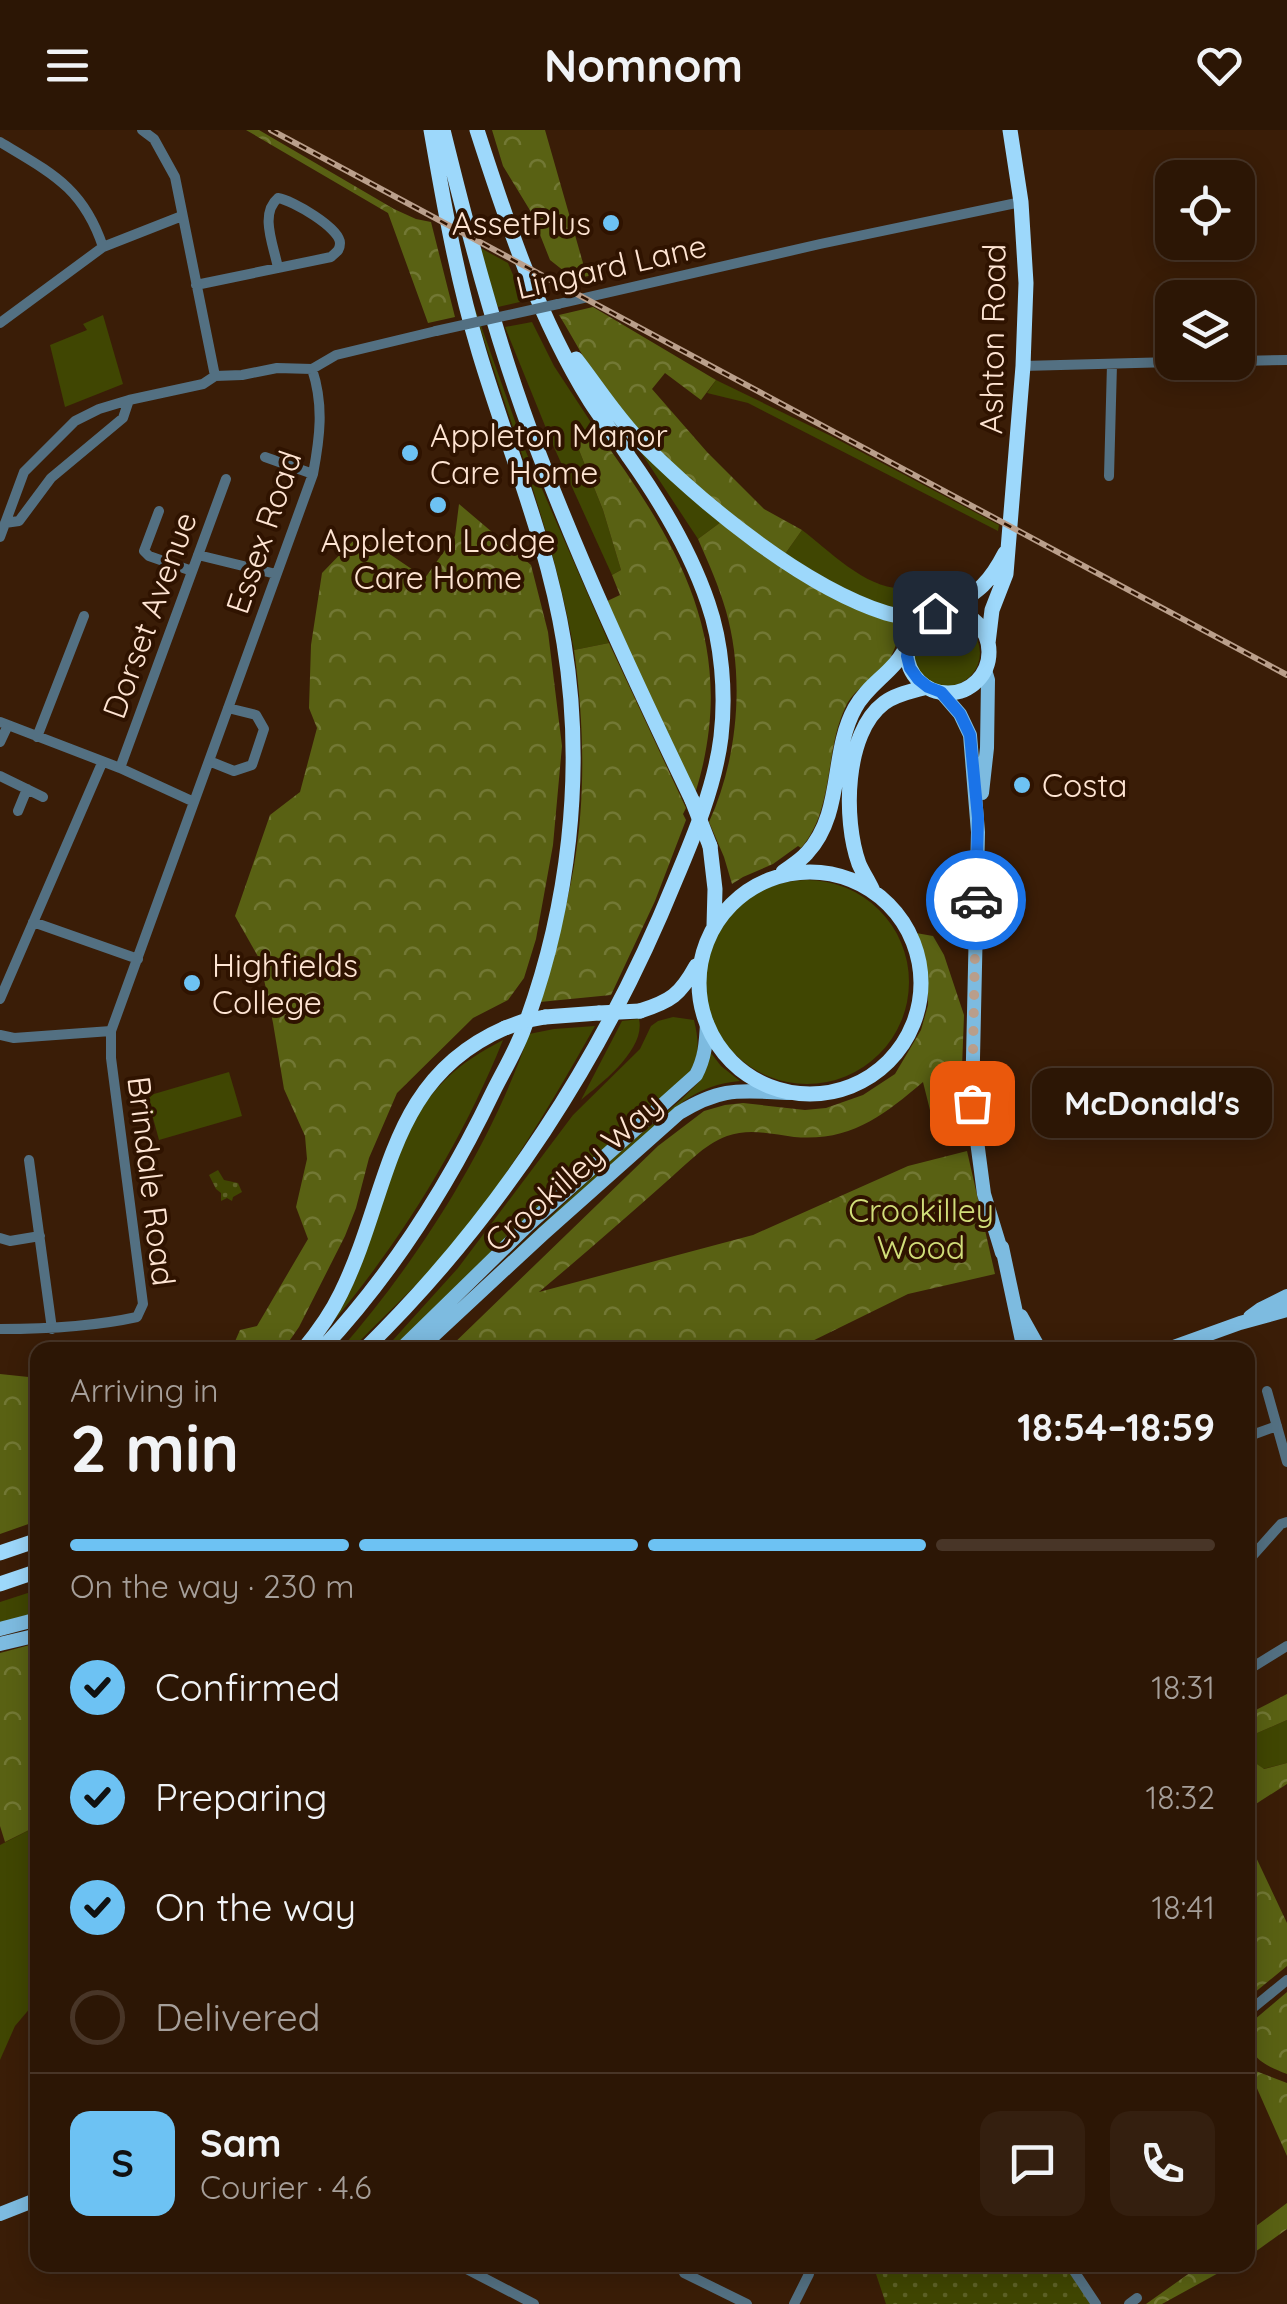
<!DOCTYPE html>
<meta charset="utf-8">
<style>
body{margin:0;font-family:Quicksand,sans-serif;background:#341f0f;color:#f1f3f6;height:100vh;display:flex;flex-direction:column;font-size:38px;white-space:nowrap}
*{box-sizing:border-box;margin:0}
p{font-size:32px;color:#a69f9a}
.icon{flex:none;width:55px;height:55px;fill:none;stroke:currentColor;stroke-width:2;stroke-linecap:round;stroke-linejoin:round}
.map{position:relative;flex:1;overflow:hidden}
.panel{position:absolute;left:30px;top:1212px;width:1225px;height:930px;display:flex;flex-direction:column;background:#2c1605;border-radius:20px;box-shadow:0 5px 25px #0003,0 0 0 2px #483527}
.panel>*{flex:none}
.fabs{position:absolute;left:1155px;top:30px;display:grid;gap:20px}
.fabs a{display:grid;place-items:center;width:100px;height:100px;border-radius:20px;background:#2c1605;box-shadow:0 5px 25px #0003,0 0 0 2px #483527;font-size:50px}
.pin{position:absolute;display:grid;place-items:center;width:85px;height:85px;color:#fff;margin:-42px;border-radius:20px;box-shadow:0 5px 15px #0006}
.courier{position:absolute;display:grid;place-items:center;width:100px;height:100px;margin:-50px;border:8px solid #1a73e8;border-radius:50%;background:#fff;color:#222;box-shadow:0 2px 12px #0007}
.bubble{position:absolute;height:70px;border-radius:20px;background:#2c1605;box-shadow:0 5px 25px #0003,0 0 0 2px #483527;font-size:32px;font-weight:700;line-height:70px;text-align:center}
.head em{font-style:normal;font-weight:700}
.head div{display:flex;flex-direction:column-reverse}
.head{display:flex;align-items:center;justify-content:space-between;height:170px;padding:0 40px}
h1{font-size:65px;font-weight:700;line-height:75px}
.bar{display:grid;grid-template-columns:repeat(4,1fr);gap:15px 10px;align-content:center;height:120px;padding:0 40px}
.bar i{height:12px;border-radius:8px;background:#483527}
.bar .active{background:#6dc2f3}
.bar p{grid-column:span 4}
.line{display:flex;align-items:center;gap:25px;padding:0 40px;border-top:2px solid #483527}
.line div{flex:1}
.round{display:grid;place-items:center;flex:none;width:105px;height:105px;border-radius:20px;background:#341f0f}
ol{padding:0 40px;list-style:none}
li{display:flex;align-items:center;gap:30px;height:110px}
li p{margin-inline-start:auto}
li .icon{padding:10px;border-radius:50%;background:#6dc2f3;color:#111;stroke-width:4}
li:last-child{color:#a69f9a}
li i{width:55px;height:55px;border:5px solid #483527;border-radius:50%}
header{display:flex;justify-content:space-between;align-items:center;height:130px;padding:0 40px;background:#2c1605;font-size:45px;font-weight:700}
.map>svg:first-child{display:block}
</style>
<header><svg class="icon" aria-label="menu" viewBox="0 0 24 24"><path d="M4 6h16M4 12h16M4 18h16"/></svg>Nomnom<svg class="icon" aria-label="heart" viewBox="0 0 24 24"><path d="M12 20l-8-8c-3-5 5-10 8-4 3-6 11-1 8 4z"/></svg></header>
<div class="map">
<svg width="1287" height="2174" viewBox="0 0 1287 2174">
<defs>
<pattern id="forest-crowns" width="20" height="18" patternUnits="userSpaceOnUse" patternTransform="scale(2.5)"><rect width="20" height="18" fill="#596113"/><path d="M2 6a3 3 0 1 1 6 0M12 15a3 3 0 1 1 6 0" fill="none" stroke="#727834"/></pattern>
<pattern id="park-dots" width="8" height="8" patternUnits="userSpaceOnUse" patternTransform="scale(2.5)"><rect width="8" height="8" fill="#404602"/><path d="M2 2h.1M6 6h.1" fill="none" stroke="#5d6126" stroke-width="1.8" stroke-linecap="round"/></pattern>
</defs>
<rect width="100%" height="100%" fill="#3a1d07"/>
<path fill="#404602" d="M477,116L508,133L524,171L498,177Z
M469,162L526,322L609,513L574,520C552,397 505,281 469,162Z
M103,185L123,254L65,277L50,215L87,200L83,194Z
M532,192L554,236L596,300L577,315L603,380L621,440L612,445L552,313L505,197Z
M716,250L831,306L999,395L998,401L748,273L707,263Z
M640,321L721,392L698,409Z
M802,400C831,422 876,469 914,456L921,475C890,492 814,441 785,424Z
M914 523a33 33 0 1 1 66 0a33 33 0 1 1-66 0Z
M705 852a102 102 0 1 1 204 0a102 102 0 1 1-204 0Z
M673,887L694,890C699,911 700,926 689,945L427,1185L393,1220H384L458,1138L573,985L640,919L651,896L658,891Z
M639,889C646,919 602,953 581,970L622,891Z
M595,896C549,978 496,1068 432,1138C406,1166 378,1192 351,1220H340C418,1131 491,1016 529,904L554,899Z
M503,910C462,1012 403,1108 333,1192C345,1172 355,1152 363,1130C385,1068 397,996 446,949C462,933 482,921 503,910Z
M711,923L721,936L740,951C718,953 702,959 684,971L597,1047L414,1220H410L608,1032L682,969L700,951Z
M229,942L242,986L159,1010L147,966Z
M37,1460V1482L0,1493V1472Z
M1287,1590V1633L1263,1639L1248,1628V1607Z
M37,1696V1870L15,1896L0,1930V1715Z"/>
<path fill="url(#forest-crowns)" d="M246,0H259L394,79L416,89L431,92L455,187L428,193L388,83Z
M492,0H545L585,140L593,145L574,149L550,130L531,82L503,36Z
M593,177L716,250L701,270L665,243L652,259L707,322L764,379L802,400L785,424C721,378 656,327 608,264C589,239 575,211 559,185Z
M596,300C680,415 741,517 695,664L603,473L620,465L612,445L621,440L603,380L577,315Z
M459,374L531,435L548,502L562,616L553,715L536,809L524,848L508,870L473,888L397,963L369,1028L356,1078L345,1106L299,1197L283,1220H222L233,1216L240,1200L257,1196L308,1109L296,1077L307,1029L305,1006L284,959L273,893L260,830L235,786L270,685L300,662L317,598L309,578L311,515L322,443L355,409L388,423L425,448L455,406Z
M721,392L905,494C898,505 896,519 889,530C878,547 856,556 846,576C824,620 835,679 801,718L798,716L773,734L743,747L732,754L724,727L709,692C738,629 745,548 726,481C719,456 708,432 698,409Z
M609,513L686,678L683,684L686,690L655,771L611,865L540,872C553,827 566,782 574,736C586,665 584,591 574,520Z
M916,803L933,806L944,825L964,885L960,991L930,980L923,952C883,986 850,1012 794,1007C772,1004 749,998 727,1006C704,1014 684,1037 666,1052C624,1089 582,1126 539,1162L753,1105L908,1036L967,1021L995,1144L908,1164L794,1220H447L658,1016L704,981L725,975L743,973L805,980L826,978L863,965L895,944L921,900L928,875V852L924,825Z
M0,1244L38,1248L37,1391L0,1404Z
M37,1513V1696L5,1712L0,1696V1523Z
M1287,1564V1590L1248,1607V1584Z
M1248,1628L1264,1639L1287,1633V1654L1248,1679Z
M1248,1691L1254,1723L1287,1793V1836L1248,1868Z
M1287,1862V1944C1259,1933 1248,1927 1248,1895Z
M1248,1938L1287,1953V2026Z
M1287,2073V2099L1248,2127V2102Z
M1201,2135H1233L1162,2174H1146Z"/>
<path fill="url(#park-dots)" d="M218,1040L224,1050L238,1053L242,1062L233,1067L232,1071L227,1068L221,1071V1063L216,1059L209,1045Z
M873,2135H1064L1095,2174H886Z"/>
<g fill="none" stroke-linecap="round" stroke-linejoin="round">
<path stroke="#537082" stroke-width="10" d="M142,0L154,9L175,47L215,246
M0,12C51,43 83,57 103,117
M196,155L331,127C336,122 340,121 340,113C340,98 292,70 278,68C259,84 274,116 278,138
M558,174L820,114L1021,72
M0,193L103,117L182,86
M1238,231L1287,230
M1023,236L1173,232
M215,246L242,245L277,238L312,239L336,225L436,201
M265,327L313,344
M1109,346L1112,234
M159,381L144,421L149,426L192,441
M5,393L19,391L51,348L123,288L129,270
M0,407L24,342L75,291L99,279L129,270L203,254L215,246
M198,425L276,444
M0,592L120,638L194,672
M37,607L84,486
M0,612L8,595
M209,631L234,641L252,635L264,599L256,585L228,578
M120,638L226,349
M0,646L43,667
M18,681L27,659
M33,792L138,829
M0,869L102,633
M0,905L14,908L111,901
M29,1030L52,1199
M0,1108L10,1111L40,1106
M0,1199C46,1199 92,1197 137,1187L143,1174L111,928V901L313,344C320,307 324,275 312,239
M869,1220H886
M1267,1261L1287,1332
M1248,1310L1252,1305L1277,1296
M1248,1431L1281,1394L1287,1392
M1248,1540L1287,1516
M1248,1882L1287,1850
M459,2135L534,2174
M1070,2135L1096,2174
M684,2143L747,2174
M794,2174L809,2144
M1129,2174L1137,2168"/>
<path stroke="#7dbbe0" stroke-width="14" d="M941,562L960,584L970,605L978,702L972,973L984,1064L1002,1123
M982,663L987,618L988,550L985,540
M1002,1117L1024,1220
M1021,1186L1040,1220
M1250,1187L1261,1179L1287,1166
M400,1220L528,1095L696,945C705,928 706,913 707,893
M418,1220L544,1103L679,983C723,956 740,961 790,963
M1165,1220L1240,1193L1287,1180
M0,1499L38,1489
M0,1514L38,1505
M0,2084L38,2069"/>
<path stroke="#9dd8fb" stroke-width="15" d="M443,0C468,101 494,202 530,300C577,427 634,549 692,670
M576,229C597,256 617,288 642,313C704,375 802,456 886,483C898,487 912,487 924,488
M947,481C978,461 988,456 1005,423
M907 522a41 41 0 1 1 82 0a41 41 0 1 1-82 0Z
M988,513L992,480L1006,444L1023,236L1026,153L1021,72L1010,0
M710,716L715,759L714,796
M783,742C791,736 800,731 807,723C844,683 830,623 855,578C869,552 896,542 908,513
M699 853a111 111 0 1 1 222 0a111 111 0 1 1-222 0Z
M873,761C869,752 863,743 859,734C843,690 844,603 884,573C896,564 913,561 927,557
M640,881C671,871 680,865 696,836
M545,887L599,883
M303,1220C318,1202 331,1184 341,1163C391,1061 386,950 505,898
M321,1220C392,1144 448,1056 493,962C503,942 515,922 523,901C569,779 585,642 564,513C548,413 508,319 479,222C457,149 444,75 431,0
M364,1220C500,1087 604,926 675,751C694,706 715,656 721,607C726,564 722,513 708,473C690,420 661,372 629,327C617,308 602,290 590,271C538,187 507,93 477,0
M0,1423L38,1410
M0,1454L38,1441"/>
<g stroke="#ba9f8b" stroke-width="6">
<path id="rail" d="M271,0L1287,545"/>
</g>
<use href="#rail" stroke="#2f1300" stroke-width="2.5" stroke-dasharray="8" stroke-linecap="butt"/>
<path stroke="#537082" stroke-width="10" d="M436,201L558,174"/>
<path stroke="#9dd8fb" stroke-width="15" d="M692,670L710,716
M599,883L640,881
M505,898L524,891L545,887"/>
</g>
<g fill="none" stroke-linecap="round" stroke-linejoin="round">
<path stroke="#b99e8b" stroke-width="10" stroke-dasharray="0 18" d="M972,973L976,770"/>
<path stroke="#1a73e8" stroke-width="12" d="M935,483L924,488L911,504L907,526L910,538L918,549L928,557L941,562L960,584L970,605L978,688L976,770"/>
</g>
<g fill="#6dc2f3" stroke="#2f1300" stroke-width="4">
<circle cx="611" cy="93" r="10"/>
<circle cx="410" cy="323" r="10"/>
<circle cx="438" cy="375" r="10"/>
<circle cx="1022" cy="655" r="10"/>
<circle cx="192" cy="853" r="10"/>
</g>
<g text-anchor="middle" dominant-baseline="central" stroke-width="8" stroke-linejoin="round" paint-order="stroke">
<g font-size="32" fill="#fee4d2" stroke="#2f1300" text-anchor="start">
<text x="591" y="93" text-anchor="end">AssetPlus</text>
<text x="430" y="305">Appleton Manor<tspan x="430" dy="37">Care Home</tspan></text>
<text x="438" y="410" text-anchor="middle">Appleton Lodge<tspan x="438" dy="37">Care Home</tspan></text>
<text x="1042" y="655">Costa</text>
<text x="212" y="835">Highfields<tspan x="212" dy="37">College</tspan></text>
</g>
<g font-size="32" fill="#fee4d2" stroke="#2f1300">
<text transform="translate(611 136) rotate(-13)">Lingard Lane</text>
<text transform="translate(992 209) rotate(-89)">Ashton Road</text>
<text transform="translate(263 402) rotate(-71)">Essex Road</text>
<text transform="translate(149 485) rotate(-70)">Dorset Avenue</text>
<text transform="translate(573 1042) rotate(-41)">Crookilley Way</text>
<text transform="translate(152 1051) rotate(83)">Brindale Road</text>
</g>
<g font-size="32" fill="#d1de79" stroke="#2f1300">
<text x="921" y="1080">Crookilley<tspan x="921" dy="37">Wood</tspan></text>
</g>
</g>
</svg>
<div class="fabs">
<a><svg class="icon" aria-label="locate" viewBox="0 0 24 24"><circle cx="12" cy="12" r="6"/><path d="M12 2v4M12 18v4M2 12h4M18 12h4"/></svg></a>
<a><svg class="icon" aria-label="layers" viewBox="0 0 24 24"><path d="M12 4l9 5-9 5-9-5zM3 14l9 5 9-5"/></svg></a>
</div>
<div class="pin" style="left:972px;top:973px;background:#ea580c"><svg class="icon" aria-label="bag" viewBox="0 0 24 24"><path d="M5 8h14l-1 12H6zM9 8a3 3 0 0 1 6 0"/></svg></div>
<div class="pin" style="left:935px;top:483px;background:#1f2937"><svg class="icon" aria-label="home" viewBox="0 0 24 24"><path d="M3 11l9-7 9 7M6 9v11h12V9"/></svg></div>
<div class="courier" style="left:976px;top:770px"><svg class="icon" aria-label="car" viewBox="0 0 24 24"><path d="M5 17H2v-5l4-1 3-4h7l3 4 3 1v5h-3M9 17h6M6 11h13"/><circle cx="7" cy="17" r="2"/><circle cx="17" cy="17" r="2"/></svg></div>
<div class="bubble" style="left:1032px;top:938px;width:240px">McDonald's</div>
<section class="panel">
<div class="head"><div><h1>2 min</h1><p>Arriving in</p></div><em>18:54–18:59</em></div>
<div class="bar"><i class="active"></i><i class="active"></i><i class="active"></i><i></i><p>On the way · 230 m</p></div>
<ol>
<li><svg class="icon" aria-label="check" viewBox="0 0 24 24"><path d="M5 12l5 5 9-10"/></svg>Confirmed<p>18:31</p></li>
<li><svg class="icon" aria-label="check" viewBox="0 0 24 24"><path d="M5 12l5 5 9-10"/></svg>Preparing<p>18:32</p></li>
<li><svg class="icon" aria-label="check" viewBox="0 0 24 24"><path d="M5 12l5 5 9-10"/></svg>On the way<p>18:41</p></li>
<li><i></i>Delivered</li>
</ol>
<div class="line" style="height:180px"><b class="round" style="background:#6dc2f3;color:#111">S</b><div><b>Sam</b><p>Courier · 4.6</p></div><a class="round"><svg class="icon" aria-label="chat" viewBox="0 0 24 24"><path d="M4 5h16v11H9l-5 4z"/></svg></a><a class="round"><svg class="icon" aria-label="phone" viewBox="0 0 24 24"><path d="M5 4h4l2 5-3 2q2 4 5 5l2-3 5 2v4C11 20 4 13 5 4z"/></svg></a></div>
</section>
</div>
